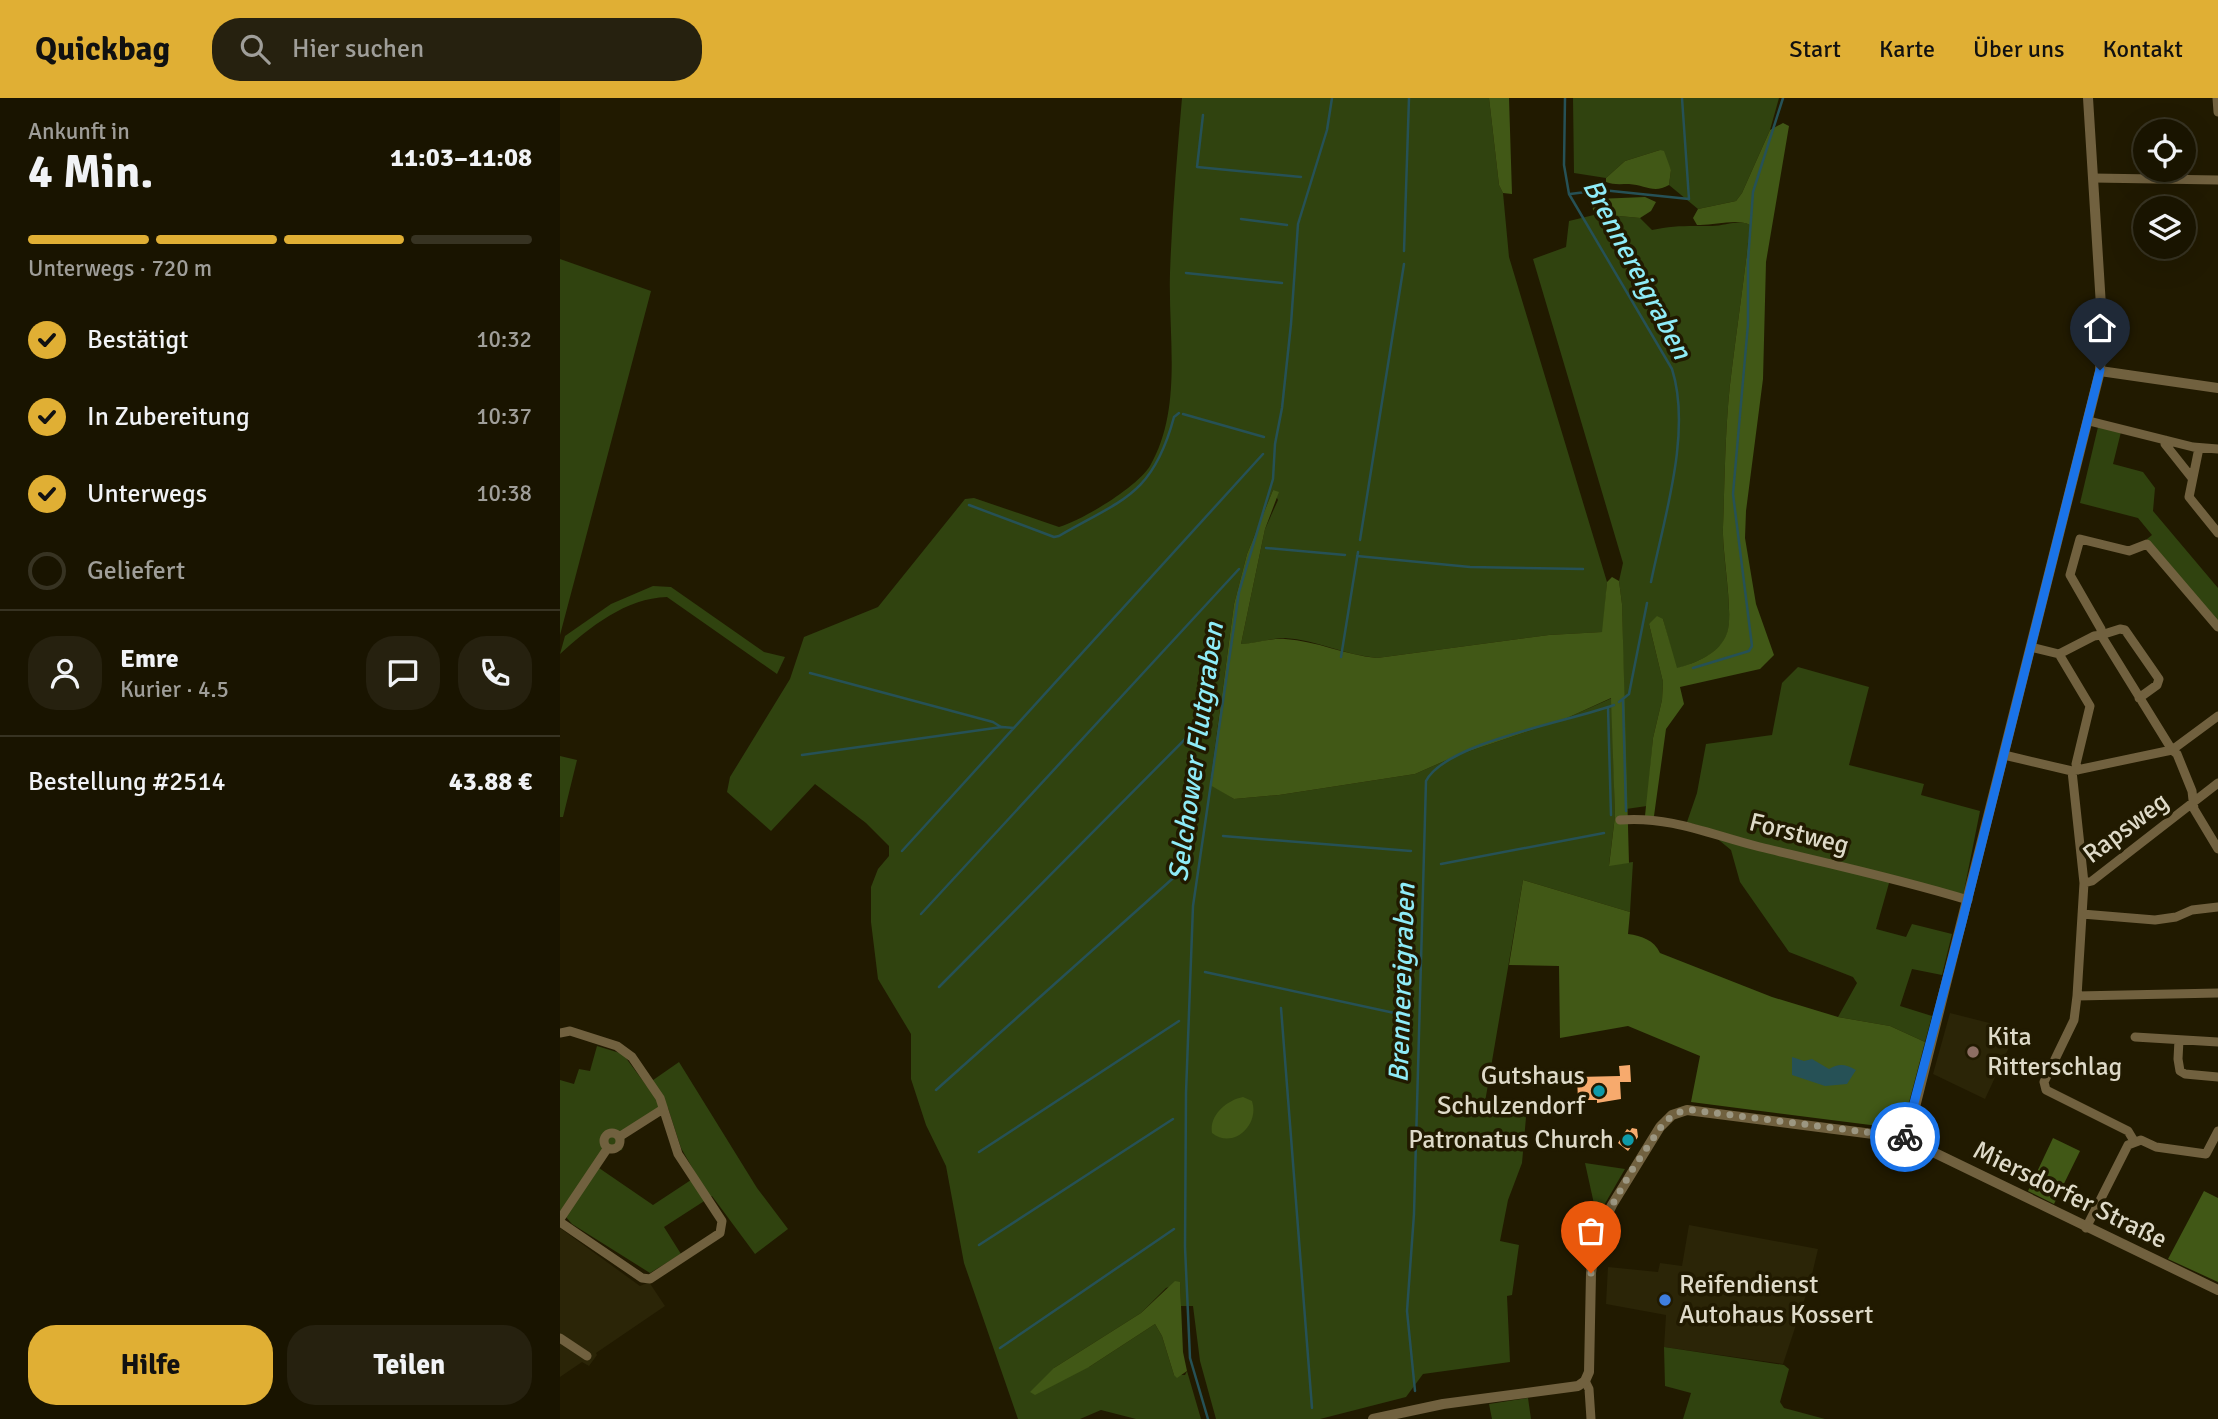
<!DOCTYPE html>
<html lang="de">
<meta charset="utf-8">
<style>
body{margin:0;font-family:Signika,sans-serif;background:#26210f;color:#f1f3f6;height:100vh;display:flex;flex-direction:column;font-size:26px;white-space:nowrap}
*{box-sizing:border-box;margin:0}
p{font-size:23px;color:#9f9e99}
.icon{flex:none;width:38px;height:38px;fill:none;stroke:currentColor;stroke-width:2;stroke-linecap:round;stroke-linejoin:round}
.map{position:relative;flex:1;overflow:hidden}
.panel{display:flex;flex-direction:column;background:#191400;width:560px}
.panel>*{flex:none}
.buttons{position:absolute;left:1573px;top:21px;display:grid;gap:14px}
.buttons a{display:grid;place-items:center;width:63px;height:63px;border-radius:50%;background:#191400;box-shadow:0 7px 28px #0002,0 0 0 2px #373322;font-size:35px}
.pin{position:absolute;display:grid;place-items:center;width:60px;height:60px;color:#fff;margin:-72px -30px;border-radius:50% 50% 50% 0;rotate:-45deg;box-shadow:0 0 7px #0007}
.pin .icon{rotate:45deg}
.courier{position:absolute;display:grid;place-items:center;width:70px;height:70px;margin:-35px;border:5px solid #1a73e8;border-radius:50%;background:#fff;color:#222;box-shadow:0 2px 9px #0007}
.head em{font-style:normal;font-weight:700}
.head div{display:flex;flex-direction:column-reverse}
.head{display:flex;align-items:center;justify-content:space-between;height:119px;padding:0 28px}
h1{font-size:46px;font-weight:700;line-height:52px}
.bar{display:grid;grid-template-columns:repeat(4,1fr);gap:10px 7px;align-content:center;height:84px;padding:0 28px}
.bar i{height:9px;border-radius:5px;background:#373322}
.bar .on{background:#e0af34}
.bar p{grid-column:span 4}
.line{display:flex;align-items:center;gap:18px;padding:0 28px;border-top:2px solid #373322}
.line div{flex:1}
.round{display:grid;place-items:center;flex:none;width:74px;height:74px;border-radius:28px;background:#26210f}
ol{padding:0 28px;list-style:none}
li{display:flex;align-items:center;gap:21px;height:77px}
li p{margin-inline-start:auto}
li .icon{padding:7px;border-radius:50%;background:#e0af34;color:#111;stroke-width:4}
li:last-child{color:#9f9e99}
li i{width:38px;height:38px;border:4px solid #373322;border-radius:50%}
.button{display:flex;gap:14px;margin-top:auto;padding:14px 28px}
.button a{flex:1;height:80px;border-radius:28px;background:#e0af34;color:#111;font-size:28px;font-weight:700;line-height:80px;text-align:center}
.button a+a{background:#26210f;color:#f1f3f6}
header{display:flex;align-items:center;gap:42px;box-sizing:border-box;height:98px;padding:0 35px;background:#e0af34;color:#111}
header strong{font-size:33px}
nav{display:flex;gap:38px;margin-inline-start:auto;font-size:24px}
.search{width:490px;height:63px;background:#26210f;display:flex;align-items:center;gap:18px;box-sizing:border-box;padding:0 24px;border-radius:28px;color:#9f9e99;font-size:26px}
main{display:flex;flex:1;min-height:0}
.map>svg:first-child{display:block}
</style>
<header>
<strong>Quickbag</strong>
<div class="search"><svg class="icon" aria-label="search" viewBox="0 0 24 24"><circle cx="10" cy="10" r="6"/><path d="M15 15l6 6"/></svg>Hier suchen</div>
<nav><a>Start</a><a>Karte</a><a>Über uns</a><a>Kontakt</a></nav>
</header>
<main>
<section class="panel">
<div class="head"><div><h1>4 Min.</h1><p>Ankunft in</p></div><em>11:03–11:08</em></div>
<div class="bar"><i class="on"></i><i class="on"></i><i class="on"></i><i></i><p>Unterwegs · 720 m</p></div>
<ol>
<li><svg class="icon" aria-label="check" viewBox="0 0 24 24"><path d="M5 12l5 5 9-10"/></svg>Bestätigt<p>10:32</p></li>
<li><svg class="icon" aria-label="check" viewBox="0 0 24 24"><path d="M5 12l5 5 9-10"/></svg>In Zubereitung<p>10:37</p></li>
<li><svg class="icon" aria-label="check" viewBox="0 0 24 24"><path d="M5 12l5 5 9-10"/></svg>Unterwegs<p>10:38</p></li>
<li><i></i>Geliefert</li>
</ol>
<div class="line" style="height:126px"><a class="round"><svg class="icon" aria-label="person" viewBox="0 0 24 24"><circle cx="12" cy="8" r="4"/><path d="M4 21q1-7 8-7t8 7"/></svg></a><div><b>Emre</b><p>Kurier · 4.5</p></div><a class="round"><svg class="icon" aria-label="chat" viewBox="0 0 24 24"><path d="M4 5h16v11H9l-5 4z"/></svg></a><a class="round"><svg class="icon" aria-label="phone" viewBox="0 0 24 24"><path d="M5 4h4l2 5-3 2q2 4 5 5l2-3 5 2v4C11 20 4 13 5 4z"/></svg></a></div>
<div class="line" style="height:91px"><div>Bestellung #2514</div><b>43.88 €</b></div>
<div class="button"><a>Hilfe</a><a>Teilen</a></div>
</section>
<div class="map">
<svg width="1658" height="1321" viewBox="0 0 1658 1321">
<rect width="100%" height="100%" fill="#211a00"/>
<path fill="#2b2507" d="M1390,915L1457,932L1425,1001L1373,976Z
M1129,1127L1258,1151L1250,1185L1223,1266L1104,1249L1106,1217L1046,1206L1048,1169L1098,1174L1100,1165L1122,1168Z
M0,1130L80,1188L89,1184L105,1208L36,1255L37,1257L29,1268L22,1264L0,1279Z"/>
<path fill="#30430f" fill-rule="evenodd" d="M622,0H929L939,87L943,95L949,159L1047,484L1043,534L989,537L817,560C785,557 757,542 725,540C710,540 695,546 681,546L705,431L718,402L713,392L687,456L674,506L650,686L674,701L719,697L855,676L898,657L1007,620L1052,600L1055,718L1049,767L1073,764L1070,814L963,782L925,1004L967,1008L962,1065L948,1102L940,1143L959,1147L952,1197L947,1198L950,1264L863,1276L846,1299L760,1321H656L640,1263L633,1208H621L620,1185L606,1190L581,1215L494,1270L529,1269L595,1226L602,1238L614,1277H625L627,1273L641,1321H576L541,1312L520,1321H458L404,1165L386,1068L366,1027L351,981V936L318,881L311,824V789L318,771L329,758V748L306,725L255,686L211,733L167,694L170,679L230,581L244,539L318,509L405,401L414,400L499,429C523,422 577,389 590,368C623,311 608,238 610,175C612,116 617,58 622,0Z
M1013,0H1219L1210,32L1182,95L1176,103L1138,111L1109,87L1111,72L1100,52L1065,63L1046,80L1014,75Z
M1038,116L1080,120L1092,132C1113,127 1131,128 1152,128C1165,128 1179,121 1190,127C1185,175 1178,222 1172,270C1165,322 1165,377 1163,430C1162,455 1174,517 1167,536C1160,556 1135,565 1116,571L1103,521L1089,526L1103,584L1102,602L1093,640L1087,708L1066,711L1062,506L1059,483L1063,465L973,161L1006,149L1009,123Z
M0,161L91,193L0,537Z
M1538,329L1561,334L1553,366L1583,374L1595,390L1593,413L1658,490V525L1587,441L1592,437L1578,420L1520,405Z
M93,488L111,489L204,554L225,559L217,576L107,499C66,500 30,529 0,556L5,538L51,506Z
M1238,569L1309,589L1289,667L1364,686L1361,697L1420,713L1403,798L1331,778L1316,831L1346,839L1352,826L1392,836L1382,877L1352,871L1340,908L1372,918L1365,944L1330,928L1278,919L1297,885L1293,879L1229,854L1180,784L1171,752L1143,729L1127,724L1137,695L1146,646L1212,637L1222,585Z
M0,658L17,662L3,719H0Z
M37,948L63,956L86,987L119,964L197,1090L228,1131L195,1156L152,1098L104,1129L121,1156L90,1175L12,1126L0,1112V982L14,986L19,971L30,973ZM108,1010L121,1050L137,1078L93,1107L39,1070L48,1055L62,1052L65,1039L71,1033Z
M1025,1065L1065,1071L1039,1116L1036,1115Z
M1104,1249L1224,1267L1229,1271L1220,1304L1224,1310L1265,1321H1123L1131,1295L1105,1288Z
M968,1300L971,1321H932L929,1306Z"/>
<path fill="#415816" d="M929,0H949L952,96L943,95L939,87Z
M1223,25L1229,28L1206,164L1203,281L1186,413L1185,440L1196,506L1214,557L1200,571L1120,589L1124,606L1106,631L1094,718H1085L1093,640L1102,602L1103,584L1089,526L1097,518L1103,521L1117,570C1135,565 1160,556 1167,535C1174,516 1162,455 1163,429C1165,377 1165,322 1172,270C1178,222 1185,175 1190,127C1177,120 1153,128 1137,127L1133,120L1138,111L1176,103L1182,95L1210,32Z
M1100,52L1104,53L1111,72L1109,87C1094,96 1085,87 1069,86C1061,86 1053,87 1046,84V80L1065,63Z
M1085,99L1096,104L1091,113L1080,120L1038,116L1033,112L1032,105L1037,101Z
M713,392L719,394L705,431L681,546C696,545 711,540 725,541C757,543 785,557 817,560L989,537L1042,534L1047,484L1052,479L1059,483L1062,506L1069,765L1049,768L1055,718L1051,600L1007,620L898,657L855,676L719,697L674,701L650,687L674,506L687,456Z
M963,782L1070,814L1068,836C1082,838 1094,842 1100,855L1212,899L1278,919L1330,928L1365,944L1342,1031L1131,1004L1140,958L1068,928L1000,940L999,868L949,867Z
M683,999L692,1003C700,1027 673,1052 652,1035C649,1017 667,1002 683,999Z
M1493,1040L1520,1053L1494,1106L1468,1093Z
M1644,1093L1658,1100V1184L1608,1161Z
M615,1183L620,1184L623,1254L627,1273L617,1280L614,1277L602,1238L595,1226L529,1269L475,1297L470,1294L494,1270L581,1215Z"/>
<path fill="#265156" d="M1232,959L1244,963L1252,961L1269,971C1279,965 1285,966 1296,972L1287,986L1265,988L1232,977Z"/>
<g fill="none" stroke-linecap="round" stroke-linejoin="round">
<path stroke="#265156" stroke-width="2.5" d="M1005,0L1004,67L1009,96L1112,271C1132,334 1104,420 1091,484
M643,17L637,69L741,79
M1010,96L1042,92L1129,101L1122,0
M681,121L727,127
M844,153L849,0
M626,175L722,185
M623,316L704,339
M409,407L494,439L499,438C563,401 593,397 614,319L619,315
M800,442L844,166
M706,450L785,457
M797,458L910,469L1023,471
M781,559L798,454
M1133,570L1189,553L1192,548L1173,396L1188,226V163L1193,94L1223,0
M250,575L433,624L441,629
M1063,602L1066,713
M1059,604L1069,596L1087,505
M1048,609L1051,717
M242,657L442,629L454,630
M663,738L851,753
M342,753L703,356
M881,766L1044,735
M361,816L679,471
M645,874L839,916
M379,889L652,614
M721,910L752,1310
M376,992L630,765
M419,1054L619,923
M419,1147L613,1021
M440,1250L614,1131
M855,1293L847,1213L854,1116L866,683C886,644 1012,623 1054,607
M648,1321L630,1260L625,1149L626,995L633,808L679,494L713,381L715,346L722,310L731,226L738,126L767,32L772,0"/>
</g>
<path fill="#f7aa6d" d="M1070,967L1071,984H1060L1061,1001L1037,1005V1002H1018L1017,979L1060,978L1059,968Z
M1072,1030L1077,1031L1078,1039L1068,1053L1058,1045L1067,1031L1070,1033Z"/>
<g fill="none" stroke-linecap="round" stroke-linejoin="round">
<path stroke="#71613f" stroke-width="9" d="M1657,0L1658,14
M1533,80L1658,82
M1529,323L1633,349L1658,351
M1605,342V346L1632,380
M1639,350L1629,399L1658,435
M1471,549L1499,556L1534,538L1541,537L1612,652L1658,618
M1499,556L1530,608L1516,666L1518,672
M1579,600L1597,587L1599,581L1565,532L1560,531L1541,537V531L1510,477L1520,441L1569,453L1587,446L1658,529
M1444,657L1512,673L1612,652L1617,656L1632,693L1634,711L1658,751
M1512,673L1524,785L1517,898L1514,922L1484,984L1486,992L1568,1033L1574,1043
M1060,722C1112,718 1151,737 1200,749C1270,766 1340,781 1408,802
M1524,785L1532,783L1658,685
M1522,816L1595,822L1616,819L1632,812L1658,809
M1517,898L1658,895
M0,935L10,933L57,948L72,959L100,1000L118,1056L162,1123L160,1135L90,1181L82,1180L0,1124
M1575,939L1658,944
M1619,942L1618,961L1620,973L1625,976L1658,979
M44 1043a8 8 0 1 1 16 0a8 8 0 1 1-16 0Z
M59,1039L103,1011
M0,1121L47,1051
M1526,1130L1568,1047L1581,1042L1596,1049L1646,1056L1658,1033
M0,1240L27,1258
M1025,1283L1029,1291L1031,1321"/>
<path stroke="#71613f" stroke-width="10" d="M1540,273L1658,290
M1344,1040L1351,1025L1540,273L1542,224L1528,0
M813,1321L883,1306L1018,1288L1025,1283L1029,1274L1031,1175L1036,1140L1052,1107L1100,1029L1112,1017L1127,1012L1344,1040L1658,1192"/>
</g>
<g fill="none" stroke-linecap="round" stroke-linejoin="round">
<path stroke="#9c9782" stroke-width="7" stroke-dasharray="0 12.6" d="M1031,1175L1033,1152L1042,1125L1072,1072L1105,1023L1120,1014L1132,1012L1345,1039"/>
<path stroke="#1a73e8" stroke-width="9" d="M1345,1039L1402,824L1540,272"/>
</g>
<circle fill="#8d6e63" stroke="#211a00" stroke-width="2.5" cx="1413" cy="954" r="7"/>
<g fill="#0f9aa8" stroke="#211a00" stroke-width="2.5">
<circle cx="1039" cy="993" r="7"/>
<circle cx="1068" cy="1042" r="7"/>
</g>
<circle fill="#3f7fe0" stroke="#211a00" stroke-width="2.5" cx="1105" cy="1202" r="7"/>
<g text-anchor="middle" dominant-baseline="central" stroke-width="7" stroke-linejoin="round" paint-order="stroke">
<g font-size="26" fill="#dedac8" stroke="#211a00">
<text transform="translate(1566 730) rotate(-37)">Rapsweg</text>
<text transform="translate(1239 736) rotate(14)">Forstweg</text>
<text transform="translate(1510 1097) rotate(26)">Miersdorfer Straße</text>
</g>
<g font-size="26" fill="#dedac8" stroke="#211a00" text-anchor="start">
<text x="1427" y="939">Kita<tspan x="1427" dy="30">Ritterschlag</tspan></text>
<text x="1025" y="978" text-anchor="end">Gutshaus<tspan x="1025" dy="30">Schulzendorf</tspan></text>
<text x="1054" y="1042" text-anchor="end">Patronatus Church</text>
<text x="1119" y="1187">Reifendienst<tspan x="1119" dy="30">Autohaus Kossert</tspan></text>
</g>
<g font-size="28" font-style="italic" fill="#8eebf7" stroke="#211a00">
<text transform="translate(1077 171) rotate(62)">Brennereigraben</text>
<text transform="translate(636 654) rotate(-82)">Selchower Flutgraben</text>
<text transform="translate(842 885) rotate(-88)">Brennereigraben</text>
</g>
</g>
</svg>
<div class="buttons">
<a><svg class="icon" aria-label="locate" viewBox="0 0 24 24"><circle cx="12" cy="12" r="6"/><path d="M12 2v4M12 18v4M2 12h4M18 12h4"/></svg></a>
<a><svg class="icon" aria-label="layers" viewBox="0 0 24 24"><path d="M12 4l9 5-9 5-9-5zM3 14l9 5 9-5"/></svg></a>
</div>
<div class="pin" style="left:1031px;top:1175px;background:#ea580c"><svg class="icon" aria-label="bag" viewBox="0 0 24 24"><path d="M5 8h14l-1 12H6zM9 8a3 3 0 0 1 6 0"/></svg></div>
<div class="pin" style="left:1540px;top:272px;background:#1f2937"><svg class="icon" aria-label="home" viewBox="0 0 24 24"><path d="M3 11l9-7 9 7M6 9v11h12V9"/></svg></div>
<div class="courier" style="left:1345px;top:1039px"><svg class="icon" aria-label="bike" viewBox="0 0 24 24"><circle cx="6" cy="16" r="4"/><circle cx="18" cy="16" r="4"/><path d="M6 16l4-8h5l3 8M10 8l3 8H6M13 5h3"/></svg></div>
</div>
</main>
